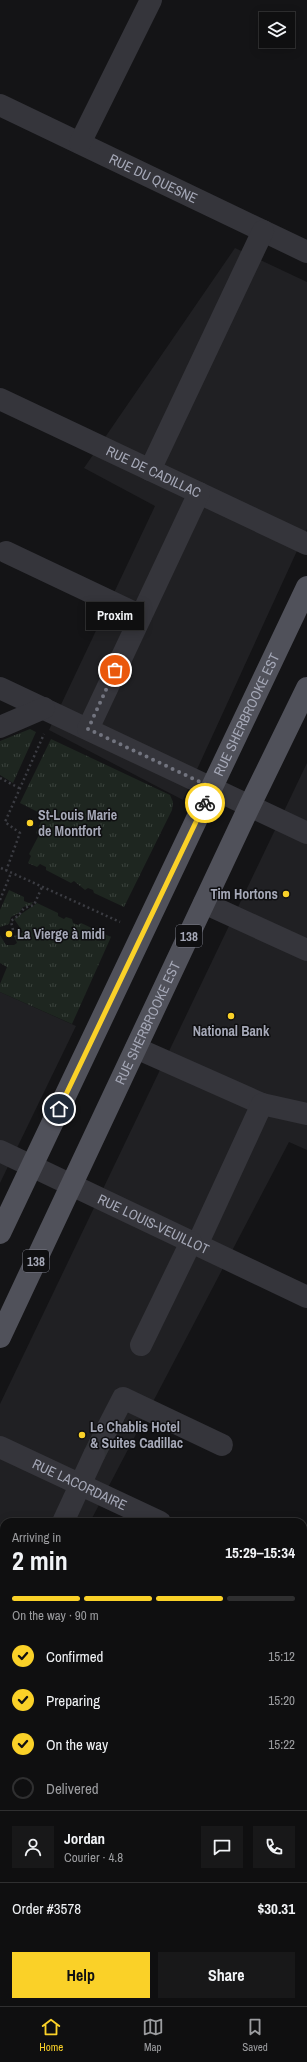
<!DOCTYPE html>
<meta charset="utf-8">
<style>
body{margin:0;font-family:"Archivo Narrow",sans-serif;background:#181819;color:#f1f3f6;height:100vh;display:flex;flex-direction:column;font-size:15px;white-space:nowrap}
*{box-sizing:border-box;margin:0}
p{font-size:13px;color:#9b9c9f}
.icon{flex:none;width:22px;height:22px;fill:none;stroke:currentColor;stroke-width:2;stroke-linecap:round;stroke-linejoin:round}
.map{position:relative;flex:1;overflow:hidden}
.side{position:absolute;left:0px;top:1518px;width:307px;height:488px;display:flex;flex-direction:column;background:#0f0f10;border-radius:12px 12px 0 0;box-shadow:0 2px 10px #0003,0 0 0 1px #2f2f30}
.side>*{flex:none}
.fabs{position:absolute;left:259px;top:12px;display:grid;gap:8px}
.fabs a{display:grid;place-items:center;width:36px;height:36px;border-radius:0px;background:#0f0f10;box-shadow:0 2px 10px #0003,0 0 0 1px #2f2f30;font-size:20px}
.pin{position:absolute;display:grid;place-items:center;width:34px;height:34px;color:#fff;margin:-17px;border:2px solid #fff;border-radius:50%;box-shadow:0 1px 4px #0007}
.courier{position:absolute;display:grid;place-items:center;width:40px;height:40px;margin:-20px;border:3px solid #fad128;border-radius:50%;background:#fff;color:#222;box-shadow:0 1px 5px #0007}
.bubble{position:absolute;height:28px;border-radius:0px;background:#0f0f10;box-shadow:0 2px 10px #0003,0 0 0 1px #2f2f30;font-size:13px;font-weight:700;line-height:28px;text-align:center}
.summary em{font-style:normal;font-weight:700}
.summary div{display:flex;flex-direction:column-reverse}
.summary{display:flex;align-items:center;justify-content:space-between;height:68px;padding:0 12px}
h1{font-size:26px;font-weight:700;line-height:30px}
.bar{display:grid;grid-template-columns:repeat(4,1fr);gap:6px 4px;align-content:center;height:48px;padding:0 12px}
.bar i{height:5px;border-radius:3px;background:#2f2f30}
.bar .selected{background:#fad128}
.bar p{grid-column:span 4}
.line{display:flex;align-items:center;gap:10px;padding:0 12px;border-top:1px solid #2f2f30}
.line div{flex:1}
.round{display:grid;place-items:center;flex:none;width:42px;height:42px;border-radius:0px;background:#181819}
ol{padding:0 12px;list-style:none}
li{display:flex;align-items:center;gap:12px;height:44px}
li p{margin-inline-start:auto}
li .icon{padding:4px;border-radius:50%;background:#fad128;color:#111;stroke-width:4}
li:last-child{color:#9b9c9f}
li i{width:22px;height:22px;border:2px solid #2f2f30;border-radius:50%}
.button{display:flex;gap:8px;margin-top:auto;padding:8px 12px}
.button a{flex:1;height:46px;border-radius:0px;background:#fad128;color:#111;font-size:16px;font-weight:700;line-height:46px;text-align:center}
.button a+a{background:#181819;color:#f1f3f6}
.tab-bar{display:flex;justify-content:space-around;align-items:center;height:56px;border-top:1px solid #2f2f30;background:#0f0f10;font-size:11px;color:#9b9c9f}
.tab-bar a{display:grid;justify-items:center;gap:2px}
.tab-bar .selected{color:#fad128}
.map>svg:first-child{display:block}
</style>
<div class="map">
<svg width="307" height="2006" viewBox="0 0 307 2006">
<defs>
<pattern id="grass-tufts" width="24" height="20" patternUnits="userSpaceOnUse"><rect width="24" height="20" fill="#1e2620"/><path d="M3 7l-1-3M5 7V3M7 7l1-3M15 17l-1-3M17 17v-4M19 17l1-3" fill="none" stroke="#3c433e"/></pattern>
</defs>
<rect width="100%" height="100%" fill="#141416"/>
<path fill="#202023" d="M235,248L307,282V529L183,800L49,730L155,506L84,468Z
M307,763V1150L289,1142L90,1522H4V1687L0,1694V1404Z
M0,992L76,1026L0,1183Z"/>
<path fill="url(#grass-tufts)" d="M30,729L36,732L13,783L0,775V741Z
M51,739L170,795L173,802L172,810L124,907L94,893L93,890L88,888L85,890L74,881L71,883L46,870V867L40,864L37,867L28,863L31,856L29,854L39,835L36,833L44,815L20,803Z
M9,890L24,897V901L29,903L33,902L31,905L23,907L19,913L11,917L9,924L0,927V910Z
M37,903L58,913V916L64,919L66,917L72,919L73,923L78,925L81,923L111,937L72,1024L0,992V984L7,967L0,963V935L6,945H14L17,943L14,936L23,932L14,919Z"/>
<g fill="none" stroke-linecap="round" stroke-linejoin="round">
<path stroke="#313236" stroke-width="22" stroke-dasharray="22 11" stroke-linecap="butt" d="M94,1455L106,1431"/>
<path stroke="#3b3c42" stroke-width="2.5" stroke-dasharray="2 3" stroke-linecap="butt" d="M0,778L19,788
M1,868L120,922
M6,871L20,833L5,822L44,734
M0,900L11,873
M13,930L11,921L19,915L24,908L34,905L42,887"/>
<g stroke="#35353b" stroke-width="22">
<path id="s1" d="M0,105L307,252"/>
<path d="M80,143L151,0"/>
<path id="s2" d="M0,399L307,544"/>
<path d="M150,470L263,231"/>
<path d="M6,552L141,616"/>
<path d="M0,688L307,833"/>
<path d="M0,727L44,708"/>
<path d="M88,729L199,493"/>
<path d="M204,903L307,950"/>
<path d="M136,1048L262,1104"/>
<path id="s3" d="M0,1151L307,1297"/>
<path d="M197,1245L262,1104L307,1114"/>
<path d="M141,1345L191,1242"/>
<path d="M106,1431L123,1398L222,1445"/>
<path id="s4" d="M0,1447L160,1522"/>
<path d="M63,1522L94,1455"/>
<path d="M303,1590L307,1592"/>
<path d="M0,1653L4,1644"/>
<path d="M303,1742L307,1744"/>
<path d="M0,1749L4,1751"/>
<path d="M303,1892L307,1894"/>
</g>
<g stroke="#50515a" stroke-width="22">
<path id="s5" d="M0,1233L307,587"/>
<path id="s6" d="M0,1337L250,805L307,688"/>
</g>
</g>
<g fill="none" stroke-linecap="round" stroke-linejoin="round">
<path stroke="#72747f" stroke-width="4" stroke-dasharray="0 7.2" d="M115,670L88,729L213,788L205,803"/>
<path stroke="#fad128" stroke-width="5" d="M59,1109L205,803"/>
</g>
<g fill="#fad128" stroke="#0f0f11" stroke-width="1.5">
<circle cx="30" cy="823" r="4"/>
<circle cx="286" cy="894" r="4"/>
<circle cx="9" cy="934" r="4"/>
<circle cx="231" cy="1016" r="4"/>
<circle cx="82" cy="1435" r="4"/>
</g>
<g text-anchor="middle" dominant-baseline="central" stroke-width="3" stroke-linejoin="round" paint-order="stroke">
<g fill="#0f0f11" stroke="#787a85" stroke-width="1">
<rect x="176" y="925" width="26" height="22" rx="3"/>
<rect x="23" y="1250" width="26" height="22" rx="3"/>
</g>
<g font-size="13" font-weight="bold" fill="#a5a8b7">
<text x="189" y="936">138</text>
<text x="36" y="1261">138</text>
</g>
<g font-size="14" fill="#a5a8b7" stroke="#0f0f11">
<text stroke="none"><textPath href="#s1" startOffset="170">RUE DU QUESNE</textPath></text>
<text stroke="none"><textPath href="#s2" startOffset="170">RUE DE CADILLAC</textPath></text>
<text stroke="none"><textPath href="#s5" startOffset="574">RUE SHERBROOKE EST</textPath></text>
<text stroke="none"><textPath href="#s6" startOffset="347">RUE SHERBROOKE EST</textPath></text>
<text stroke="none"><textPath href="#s3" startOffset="170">RUE LOUIS-VEUILLOT</textPath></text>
<text stroke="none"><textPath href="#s4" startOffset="88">RUE LACORDAIRE</textPath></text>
</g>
<g font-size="14" font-weight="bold" fill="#a5a8b7" stroke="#0f0f11" text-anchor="start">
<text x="38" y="815">St-Louis Marie<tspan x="38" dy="16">de Montfort</tspan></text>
<text x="278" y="894" text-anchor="end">Tim Hortons</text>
<text x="17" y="934">La Vierge à midi</text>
<text x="231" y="1031" text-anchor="middle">National Bank</text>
<text x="90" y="1427">Le Chablis Hotel<tspan x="90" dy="16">&amp; Suites Cadillac</tspan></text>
</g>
</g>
</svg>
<div class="fabs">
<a><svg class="icon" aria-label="layers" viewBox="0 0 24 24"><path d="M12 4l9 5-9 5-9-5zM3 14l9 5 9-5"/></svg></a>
</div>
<div class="pin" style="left:115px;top:670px;background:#ea580c"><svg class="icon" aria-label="bag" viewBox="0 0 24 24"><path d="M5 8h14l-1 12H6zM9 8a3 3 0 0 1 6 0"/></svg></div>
<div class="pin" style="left:59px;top:1109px;background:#1f2937"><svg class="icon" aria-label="home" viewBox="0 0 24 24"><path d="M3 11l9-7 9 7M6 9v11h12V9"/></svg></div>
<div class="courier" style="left:205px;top:803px"><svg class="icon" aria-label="bike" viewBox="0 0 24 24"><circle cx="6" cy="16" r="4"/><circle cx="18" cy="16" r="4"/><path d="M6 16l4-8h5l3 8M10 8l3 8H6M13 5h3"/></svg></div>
<div class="bubble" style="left:86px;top:602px;width:58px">Proxim</div>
<section class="side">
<div class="summary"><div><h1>2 min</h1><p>Arriving in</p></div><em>15:29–15:34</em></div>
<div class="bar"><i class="selected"></i><i class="selected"></i><i class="selected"></i><i></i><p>On the way · 90 m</p></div>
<ol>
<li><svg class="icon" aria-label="check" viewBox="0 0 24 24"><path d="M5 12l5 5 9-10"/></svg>Confirmed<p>15:12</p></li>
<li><svg class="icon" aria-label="check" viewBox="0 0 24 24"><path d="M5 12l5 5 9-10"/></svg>Preparing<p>15:20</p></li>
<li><svg class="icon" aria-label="check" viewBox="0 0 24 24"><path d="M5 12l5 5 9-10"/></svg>On the way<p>15:22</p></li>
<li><i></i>Delivered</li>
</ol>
<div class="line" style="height:72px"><a class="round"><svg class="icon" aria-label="person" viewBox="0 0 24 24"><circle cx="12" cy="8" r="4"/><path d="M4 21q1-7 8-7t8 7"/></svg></a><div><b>Jordan</b><p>Courier · 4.8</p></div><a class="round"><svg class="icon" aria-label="chat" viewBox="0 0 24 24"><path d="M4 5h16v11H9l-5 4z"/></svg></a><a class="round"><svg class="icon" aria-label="phone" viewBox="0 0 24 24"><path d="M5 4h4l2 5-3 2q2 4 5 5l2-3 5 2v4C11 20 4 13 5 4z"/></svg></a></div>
<div class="line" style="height:52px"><div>Order #3578</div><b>$30.31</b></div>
<div class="button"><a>Help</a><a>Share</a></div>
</section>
</div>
<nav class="tab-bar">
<a class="selected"><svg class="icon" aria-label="home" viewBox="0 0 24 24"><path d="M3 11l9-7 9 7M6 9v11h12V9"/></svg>Home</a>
<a><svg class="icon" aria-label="map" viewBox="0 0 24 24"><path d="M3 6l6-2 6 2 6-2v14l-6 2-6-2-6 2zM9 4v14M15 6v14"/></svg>Map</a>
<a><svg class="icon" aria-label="saved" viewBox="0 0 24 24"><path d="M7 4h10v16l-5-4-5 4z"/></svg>Saved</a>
</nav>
